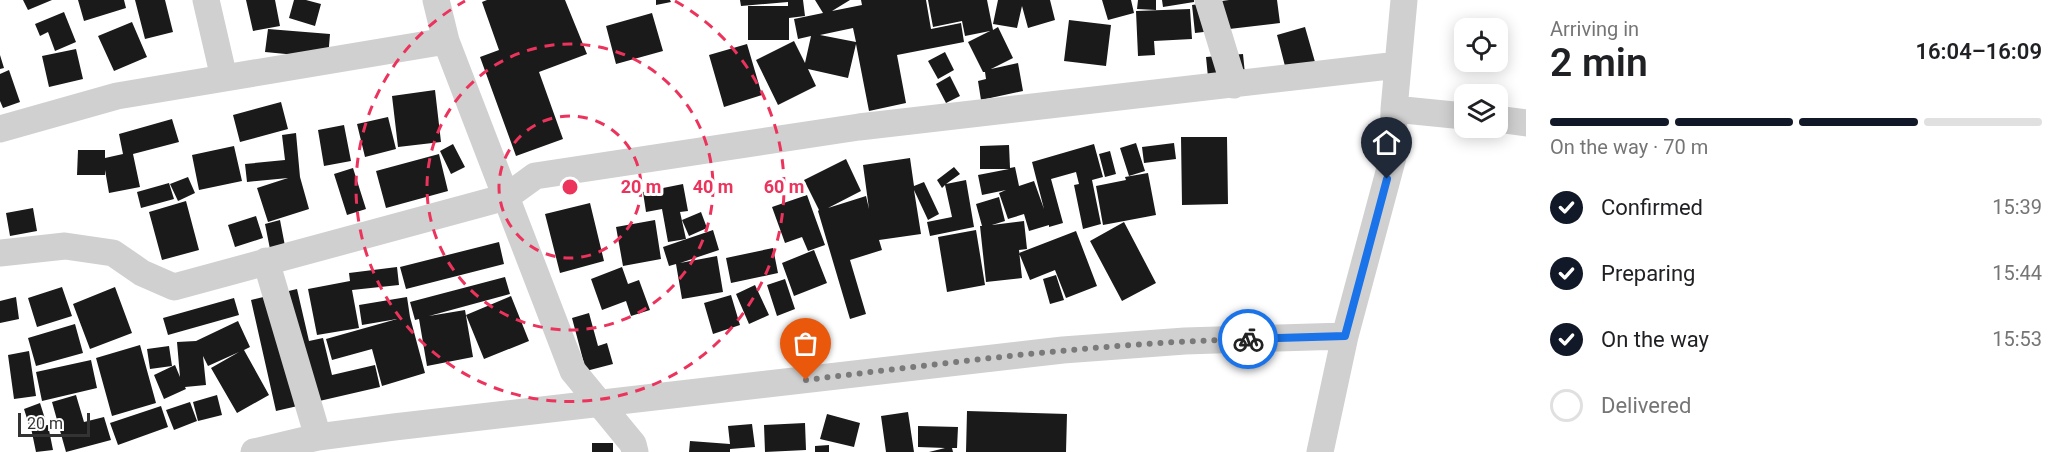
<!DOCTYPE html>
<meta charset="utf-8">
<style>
body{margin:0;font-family:Roboto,sans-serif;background:#f2f2f2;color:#202124;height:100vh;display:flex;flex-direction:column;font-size:22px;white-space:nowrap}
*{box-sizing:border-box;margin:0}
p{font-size:20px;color:#757577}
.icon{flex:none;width:33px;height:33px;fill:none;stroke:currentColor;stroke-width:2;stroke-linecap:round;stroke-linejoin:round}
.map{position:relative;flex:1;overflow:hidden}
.details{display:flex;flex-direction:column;background:#fff;width:540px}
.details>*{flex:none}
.controls{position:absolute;left:1454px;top:18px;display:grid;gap:12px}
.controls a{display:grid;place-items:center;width:54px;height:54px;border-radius:12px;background:#fff;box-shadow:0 3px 15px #0003;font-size:30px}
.scale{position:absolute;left:18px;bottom:15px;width:72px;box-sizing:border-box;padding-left:6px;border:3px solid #333;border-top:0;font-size:16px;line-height:21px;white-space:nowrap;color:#333;-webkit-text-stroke:4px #fff;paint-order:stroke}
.pin{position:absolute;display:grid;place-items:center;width:51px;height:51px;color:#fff;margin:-62px -26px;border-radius:50% 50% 50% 0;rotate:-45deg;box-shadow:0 0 6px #0007}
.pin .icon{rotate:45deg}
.courier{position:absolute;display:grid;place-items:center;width:60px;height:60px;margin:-30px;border:4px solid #1a73e8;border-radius:50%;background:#fff;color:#222;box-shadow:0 2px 8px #0007}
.overview em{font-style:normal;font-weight:600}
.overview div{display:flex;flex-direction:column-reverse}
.overview{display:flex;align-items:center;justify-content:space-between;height:102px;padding:0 24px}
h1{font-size:39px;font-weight:600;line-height:45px}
.bar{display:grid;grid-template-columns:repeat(4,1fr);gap:9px 6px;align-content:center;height:72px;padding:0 24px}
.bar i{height:8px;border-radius:4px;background:#e0e0e0}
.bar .current{background:#111827}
.bar p{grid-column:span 4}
ol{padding:0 24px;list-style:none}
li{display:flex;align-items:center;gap:18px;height:66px}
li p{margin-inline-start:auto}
li .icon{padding:6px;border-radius:50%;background:#111827;color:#fff;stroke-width:4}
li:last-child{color:#757577}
li i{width:33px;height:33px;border:3px solid #e0e0e0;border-radius:50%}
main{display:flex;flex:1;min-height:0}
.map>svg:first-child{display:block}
</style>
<main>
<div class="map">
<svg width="1526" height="452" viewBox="0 0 1526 452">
<rect width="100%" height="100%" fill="#fff"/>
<path fill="#1a1a1a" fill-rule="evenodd" d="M23,0H52L28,10Z
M78,0H124L126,8L84,21Z
M135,0H165L173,32L145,39Z
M246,0H275L280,26L253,31Z
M294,0H306L321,4L315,26L289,18Z
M487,0H565L587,54L539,72L563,139L516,156L480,57L499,50L482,2Z
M656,0H670L671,2L656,5Z
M740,0H803L805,16L789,18V40H748V6H788V2L741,6Z
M815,0H850L832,11L862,5L861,0H926L931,29L961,23L964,42L897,55L906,103L869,111L856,44L848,78L808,69L816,86L778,105L756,60L794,41L805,63L811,36L798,39L794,19L823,13ZM853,28L856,42L820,35Z
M928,0H987L993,30L998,27L1013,58L991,69L1018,63L1023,91L981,100L978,81L986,79L985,72H983L968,42L990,31L965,36L962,21L933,27Z
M998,0H1050L1055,20L1028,28L1022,6L1017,28L993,24Z
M1102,0H1131L1134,13L1108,20Z
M1138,0H1156V10L1137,9Z
M1162,0H1194V2L1163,7Z
M1229,0H1277L1280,23L1195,33L1192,5Z
M1190,9L1192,39L1154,41L1155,55L1138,56L1136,11Z
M64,12L76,42L55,51L48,32L40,36L35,24Z
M652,13L663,51L616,64L606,26Z
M1069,20L1111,25L1106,66L1064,61Z
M132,22L147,57L114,71L98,36Z
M1305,27L1315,62L1286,70L1277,35Z
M268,29L330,34L328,58L265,52Z
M747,44L762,95L724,107L709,55Z
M76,49L83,79L49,87L42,56Z
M945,52L954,70L938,79L928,61Z
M1243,54L1245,74L1208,77L1206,57Z
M0,55L4,68L0,69Z
M9,70L20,102L3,108L0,101V74Z
M950,76L960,96L946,103L936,84Z
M435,90L441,142L398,147L392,96Z
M281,102L288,129L240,142L233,115Z
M388,117L396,149L365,157L357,124Z
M172,119L179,142L133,154L140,187L109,193L105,170V175H77L78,150H105V158L123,154L119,134Z
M344,125L351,161L324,166L318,130Z
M296,133L300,177L309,209L268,222L257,188L288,178L247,182L245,164L285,160L282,135Z
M1181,137H1227L1228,204L1182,205Z
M1136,143L1145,171L1129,176L1120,148Z
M1174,143L1176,159L1144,163L1142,147Z
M453,144L465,167L451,174L440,151Z
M1094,144L1103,177L1092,180L1101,224L1083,229L1074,185L1079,184L1076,172L1051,179L1063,223L1049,227V225L1029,231L1024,214L1008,219L999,193L1006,190L982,195L978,175L1009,169H980V146L1009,145L1010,168L1015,167L1019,186L1034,181L1044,209L1032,162Z
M234,146L242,181L199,190L192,155Z
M1110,151L1116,174L1105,177L1099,154Z
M439,154L448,191L386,208L376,171Z
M910,158L914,186L924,182L939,214L928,220L914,190L921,234L879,240L882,250L850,260L866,314L850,319L818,211L819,210L804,180L846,159L861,191L828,208L866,196L869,209L863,165Z
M954,167L960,174L946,184L966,180L974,227L930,236L927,222L952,217L945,185L942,188L937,180Z
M353,168L366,209L347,215L334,174Z
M1148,173L1156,215L1103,225L1096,186L1126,180L1125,177Z
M188,177L195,193L178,201L170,184Z
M169,183L174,199L141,208L137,192Z
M683,184L688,211L680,212L686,239L668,242L662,209L646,212L643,192Z
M807,195L825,245L808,251L802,237L785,243L772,207Z
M999,197L1005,221L992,225L1024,221L1027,249L1019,250L1022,278L986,282L980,226H982L976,204Z
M186,201L199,250L162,260L149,212Z
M590,203L604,261L560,273L545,214Z
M33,208L37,231L10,236L6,213Z
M701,212L707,228L689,236L682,220Z
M256,216L263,238L235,247L228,225Z
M280,220L285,246L270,249L265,224Z
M655,220L661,259L623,266L616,227Z
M1124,222L1156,283L1122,301L1090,241Z
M713,230L719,250L680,263L717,256L723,292L682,299L676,264L669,266L663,247Z
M976,230L985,285L947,292L938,237Z
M1076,231L1097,286L1066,298L1055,270L1030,280L1019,253Z
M499,242L504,264L406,289L400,267Z
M773,248L778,273L731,283L726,258Z
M814,250L827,283L794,296L782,263Z
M397,267L399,285L352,290L359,328L317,335L308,289L350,281L349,273Z
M622,267L628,284L639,280L650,310L631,316L626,301L602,310L591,279Z
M1056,275L1064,300L1050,304L1043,279Z
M505,277L510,294L429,316L465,310L473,357L427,366L419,319L415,320L410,302Z
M785,279L795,309L777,316L767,285Z
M755,285L769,315L749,324L736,294Z
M62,287L72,316L37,327L28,298Z
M115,287L132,333L90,349L73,304Z
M297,289L309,341L323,338L332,375L375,365L380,387L276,411L251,300Z
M731,295L740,325L713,334L704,303Z
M511,296L529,341L484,359L466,315Z
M16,297L19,319L0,323V301Z
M407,297L410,317L425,373L382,386L372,349L332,360L326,339L397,319L362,325L359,305Z
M234,298L239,315L168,335L163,318Z
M589,313L598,346L607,343L613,364L586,371L572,318Z
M238,321L250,347L244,350L269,395L237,413L211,368L239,352L208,366L203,356L206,385L185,387L186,389L164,399L154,375L175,365L180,377L177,342L196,341Z
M75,324L83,353L36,366L28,338Z
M140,345L156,403L112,416L96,358Z
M169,346L172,366L150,369L147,349Z
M29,351L36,396L14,399L8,355Z
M91,360L97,388L42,401L36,372Z
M76,395L84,422L104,417L111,440L66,452L52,402Z
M217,395L222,415L198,421L193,402Z
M190,402L197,421L174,430L166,410Z
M40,403L46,422L30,428L24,409Z
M161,406L168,427L118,445L110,423Z
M967,411L1067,414L1066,452H966Z
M908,412L914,452H886L881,416Z
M827,414L860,423L854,447L820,439Z
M805,423L806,450L765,452L764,425Z
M752,424L755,447L730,449V452H689L690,441L730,444L728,426Z
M48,425L53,450L36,452L31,428Z
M918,426L958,427L957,448H952L953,452H929L945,448L918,447Z
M592,443H613V452H592Z
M829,445V452H815V446Z"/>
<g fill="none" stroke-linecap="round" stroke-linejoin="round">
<path stroke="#d0d0d0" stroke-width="27" d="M206,0L224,78
M436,0L446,41L573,371L633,444L635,452
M1208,0L1234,85
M1394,109L1464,116
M1497,119L1526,123
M0,129L117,96L446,41
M0,253L65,246L113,253L142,273L174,287L506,197L535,176L859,127L1398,65
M266,261L318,437
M254,452L318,437L394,427L1063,350L1185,341L1345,336
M1320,452L1345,336L1393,157L1394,109L1404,0"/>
</g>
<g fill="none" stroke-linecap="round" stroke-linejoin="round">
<path stroke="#7a7a7a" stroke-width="6" stroke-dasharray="0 10.8" d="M806,380C953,362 1100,343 1248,339"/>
<path stroke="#1a73e8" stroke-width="8" d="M1248,339L1345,336L1387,179"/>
</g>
<g fill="none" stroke="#ec335c" stroke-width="3" stroke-dasharray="10 8">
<circle cx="570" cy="187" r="71"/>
<circle cx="570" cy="187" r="143"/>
<path d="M675 1A214 214 0 1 1 465 1"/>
</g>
<circle cx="570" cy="187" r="9" fill="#ec335c" stroke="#fff" stroke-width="3"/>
<g font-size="18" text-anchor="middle" font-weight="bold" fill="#ec335c" stroke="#fff" stroke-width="6" stroke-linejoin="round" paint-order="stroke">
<text x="641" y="193">20 m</text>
<text x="713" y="193">40 m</text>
<text x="784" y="193">60 m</text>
</g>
</svg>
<div class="controls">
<a><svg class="icon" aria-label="locate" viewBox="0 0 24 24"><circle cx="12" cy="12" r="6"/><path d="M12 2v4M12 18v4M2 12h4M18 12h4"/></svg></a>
<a><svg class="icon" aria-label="layers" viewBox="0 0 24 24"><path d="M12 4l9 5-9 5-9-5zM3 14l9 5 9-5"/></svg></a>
</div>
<div class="scale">20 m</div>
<div class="pin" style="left:806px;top:380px;background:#ea580c"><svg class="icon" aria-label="bag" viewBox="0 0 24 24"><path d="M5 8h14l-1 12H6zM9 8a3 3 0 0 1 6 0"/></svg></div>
<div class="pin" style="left:1387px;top:179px;background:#1f2937"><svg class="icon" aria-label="home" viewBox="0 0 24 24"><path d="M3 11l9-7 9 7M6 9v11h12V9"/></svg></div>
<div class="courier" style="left:1248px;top:339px"><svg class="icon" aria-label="bike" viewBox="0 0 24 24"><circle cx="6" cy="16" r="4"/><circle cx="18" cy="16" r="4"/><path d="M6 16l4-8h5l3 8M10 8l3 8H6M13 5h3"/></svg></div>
</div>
<section class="details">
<div class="overview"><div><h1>2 min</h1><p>Arriving in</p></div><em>16:04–16:09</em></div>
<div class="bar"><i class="current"></i><i class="current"></i><i class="current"></i><i></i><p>On the way · 70 m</p></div>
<ol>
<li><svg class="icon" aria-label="check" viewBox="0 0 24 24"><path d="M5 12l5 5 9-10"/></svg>Confirmed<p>15:39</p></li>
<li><svg class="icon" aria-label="check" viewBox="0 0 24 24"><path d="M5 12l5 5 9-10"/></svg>Preparing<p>15:44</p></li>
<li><svg class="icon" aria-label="check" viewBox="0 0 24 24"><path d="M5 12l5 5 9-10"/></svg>On the way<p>15:53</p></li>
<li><i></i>Delivered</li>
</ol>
</section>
</main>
